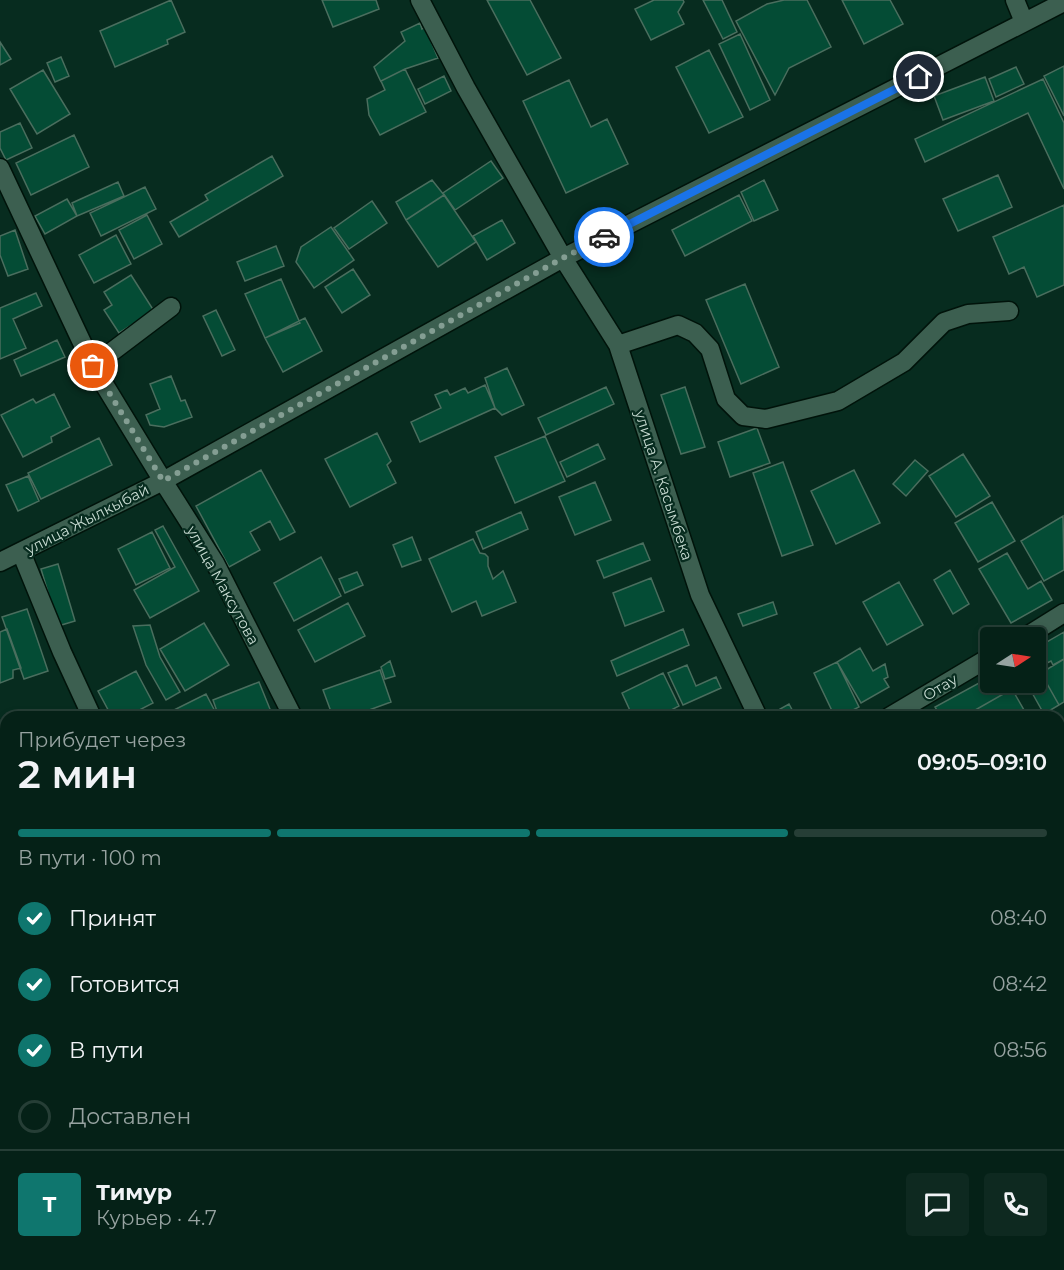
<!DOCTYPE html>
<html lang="ru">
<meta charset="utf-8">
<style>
body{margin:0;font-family:Montserrat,sans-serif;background:#0e2920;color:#f1f3f6;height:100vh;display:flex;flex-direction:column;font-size:22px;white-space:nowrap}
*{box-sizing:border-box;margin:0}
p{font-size:20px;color:#97a3a1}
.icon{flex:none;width:33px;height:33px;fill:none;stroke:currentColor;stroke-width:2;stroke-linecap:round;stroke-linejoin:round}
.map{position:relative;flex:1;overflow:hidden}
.sheet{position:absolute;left:0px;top:711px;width:1065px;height:560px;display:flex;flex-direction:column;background:#052117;border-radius:18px 18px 0 0;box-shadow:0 3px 9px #0003,0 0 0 2px #263e36}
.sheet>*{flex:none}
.needle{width:39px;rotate:78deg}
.controls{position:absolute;left:980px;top:627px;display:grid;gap:12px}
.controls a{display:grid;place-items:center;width:66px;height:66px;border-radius:6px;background:#052117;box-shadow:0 3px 9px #0003,0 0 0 2px #263e36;font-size:30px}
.pin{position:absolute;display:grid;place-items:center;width:51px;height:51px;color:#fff;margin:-26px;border:3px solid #fff;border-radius:50%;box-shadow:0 2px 6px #0007}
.courier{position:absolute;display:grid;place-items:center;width:60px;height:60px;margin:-30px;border:4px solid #1a73e8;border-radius:50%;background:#fff;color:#222;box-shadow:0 2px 8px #0007}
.headline em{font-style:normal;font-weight:600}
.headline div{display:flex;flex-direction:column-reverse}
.headline{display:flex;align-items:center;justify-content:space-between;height:102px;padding:0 18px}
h1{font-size:39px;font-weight:600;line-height:45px}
.bar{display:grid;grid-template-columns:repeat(4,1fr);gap:9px 6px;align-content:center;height:72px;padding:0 18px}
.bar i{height:8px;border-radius:4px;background:#263e36}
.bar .on{background:#0f766e}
.bar p{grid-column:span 4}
.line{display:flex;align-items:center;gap:15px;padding:0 18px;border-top:2px solid #263e36}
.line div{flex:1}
.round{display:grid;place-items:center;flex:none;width:63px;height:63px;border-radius:6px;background:#0e2920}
ol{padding:0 18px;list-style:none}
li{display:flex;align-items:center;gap:18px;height:66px}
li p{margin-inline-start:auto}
li .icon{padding:6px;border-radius:50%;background:#0f766e;color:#fff;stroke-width:4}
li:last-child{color:#97a3a1}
li i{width:33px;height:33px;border:3px solid #263e36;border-radius:50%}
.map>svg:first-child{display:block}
</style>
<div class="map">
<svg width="1064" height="1270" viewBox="0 0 1064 1270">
<rect width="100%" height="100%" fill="#072c1f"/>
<path fill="#044c35" stroke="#4a6e5e" stroke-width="1.5" d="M171,0L185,32L167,40L168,44L115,67L100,31Z
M322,0H376L379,9L333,27Z
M487,0H530L561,58L527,75Z
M654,0H683L684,2L678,12L684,24L651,40L635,9Z
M703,0H722L737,32L723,39Z
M784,0H807L831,47L789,68L775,95L736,21L767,4Z
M842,0H890L903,24L864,44Z
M420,23L422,29L425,27L438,58L405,69L381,81V82L374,67L405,41L401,32Z
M740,34L770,100L750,110L719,44Z
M0,42L11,59L0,65Z
M709,50L743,117L709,133L676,67Z
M61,57L69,76L55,82L47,63Z
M1064,66V116L1044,76Z
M1016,67L1024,84L996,97L989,79Z
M405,69L426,112L380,135L369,115L367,99L385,90L381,81Z
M43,70L70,114L37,134L10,89Z
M444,76L451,91L425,104L418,89Z
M985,77L994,101L943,120L934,96Z
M1043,79L1064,123V189L1028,113L925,162L915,139Z
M569,80L591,127L607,119L628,164L566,193L523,101Z
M20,123L32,148L6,160L0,148V132Z
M74,135L89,167L31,195L16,163Z
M272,156L283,176L179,237L170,222L208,200L205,195Z
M491,161L503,178L455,210L443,193Z
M998,175L1012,207L958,231L943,199Z
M432,180L444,195L406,220L396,202Z
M764,180L778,210L754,221L741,192Z
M118,182L124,196L77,216L72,203Z
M145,187L156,209L101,236L90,213Z
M444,195L476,242L438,267L406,220Z
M739,195L752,221L685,256L672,230Z
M67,199L77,216L45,234L35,216Z
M372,201L387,223L349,249L334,228Z
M1064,205V285L1037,297L1024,267L1009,274L993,237Z
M147,215L162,244L134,259L119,230Z
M502,220L515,243L487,260L473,236Z
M331,227L354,260L314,288L296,262L301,247Z
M15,230L28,269L8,276L0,255V236Z
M116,235L131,264L94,283L79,255Z
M276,246L284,266L245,281L237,262Z
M353,269L370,295L342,313L325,287Z
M131,275L154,311L119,333L104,310L112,305L104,292Z
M281,279L300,323L265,338L245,294Z
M745,284L779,367L741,384L706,300Z
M36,293L42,306L13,319L26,348L0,359V308Z
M216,310L235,350L222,356L203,316Z
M305,318L322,351L283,372L265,338Z
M57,340L65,357L21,376L14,360Z
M507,368L524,405L502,415L495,408L485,378Z
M171,376L181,401L185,400L192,417L164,427L150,425L146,415L160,409L150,384Z
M485,385L495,408L420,442L411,422L441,408L435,395L447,390L450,395L465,388L468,393Z
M606,387L614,404L546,435L538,418Z
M685,387L705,447L681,454L661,395Z
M54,394L70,427L51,437L52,442L23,457L1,415L33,399L36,403Z
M757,428L770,463L730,477L718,442Z
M377,433L391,461L387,465L396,483L350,507L325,459Z
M545,436L565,481L515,503L495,457Z
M99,438L112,465L41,499L28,473Z
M598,444L605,459L567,477L560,462Z
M963,454L990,496L956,517L929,476Z
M915,460L928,471L906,496L893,484Z
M783,462L813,545L782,556L753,473Z
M261,470L295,532L280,540L270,521L250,532L260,550L229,567L196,506Z
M854,470L880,523L836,544L811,491Z
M28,476L39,501L18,511L6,485Z
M595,482L611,520L575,535L559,497Z
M992,502L1015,541L978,562L955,523Z
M521,512L528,529L483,549L476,532Z
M1063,516L1064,570L1044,581L1021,541Z
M163,526L199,591L150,618L134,590L175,567L155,530Z
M152,532L170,568L136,585L118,549Z
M412,537L421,560L402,567L393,545Z
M473,539L480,553L485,554L488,557V566L493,579L503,571L516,602L482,616L476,601L452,612L429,559Z
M643,543L650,560L604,578L597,561Z
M1007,553L1028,589L1041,581L1052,600L1011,623L979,569Z
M321,557L341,596L294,621L274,583Z
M58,564L75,621L58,626L41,569Z
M950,570L969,604L953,614L934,580Z
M357,572L363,585L345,593L339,579Z
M651,578L664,611L625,626L613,593Z
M899,582L923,625L887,645L863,602Z
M773,602L777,614L743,626L738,614Z
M348,603L365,636L315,662L298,630Z
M27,609L48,671L24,679L2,617Z
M204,623L229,665L185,691L160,649Z
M150,625L160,657L180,692L166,700L146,665L133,626Z
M7,629L21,668L13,670V678L0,683V632Z
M683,629L689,645L617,676L611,661Z
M1064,632V659L1053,665L1051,661L1047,663L1038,647Z
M860,648L873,671L885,664L888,677L884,679L889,687L861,703L837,662Z
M1064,659V702L1059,705L1041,673Z
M390,661L395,676L385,679L381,667Z
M837,662L859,707L839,717H835L814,673Z
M687,665L696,686L716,677L721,688L683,705L668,673Z
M380,670L391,702L350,717H333L323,690Z
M136,671L153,703L126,717H112L98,691Z
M663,673L679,706L658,717H633L622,693Z
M1041,673L1059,705L1044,714L1026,682H1035V677L1037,679Z
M990,677V682H1017L1019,685L963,717H941L935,707Z
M259,682L272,714L264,717H219L213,700Z
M1012,689L1028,717H963Z
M206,694L218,717H160Z
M789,704L796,717H784L780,709Z
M71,711L74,717H54L53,713Z
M6,859V907L0,910V862Z
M1064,863V932L1059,923L1060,914L1059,912V866Z
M1064,1081V1145L1059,1148V1084Z
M6,1114V1186L0,1190V1116Z
M1064,1163V1196L1059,1188V1166Z
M149,1264H180L181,1270H148L147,1266Z
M253,1264H292L293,1266V1270H255Z
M360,1264H391L380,1270H363Z
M644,1264H700L703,1270H647Z
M894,1264H915L918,1270H895Z
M952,1264H1004L1007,1270H955Z"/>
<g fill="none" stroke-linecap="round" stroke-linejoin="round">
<g stroke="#00130a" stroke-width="21">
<path id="minor" d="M420,0L466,88L563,258L618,345L700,595L758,717
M1015,0L1024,22
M0,168L93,366L163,481L215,563L293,717
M618,345L678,325L695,333L710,349L726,399L743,416L766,419L838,401L904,362L944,322L968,314L1009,311
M93,366L171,307
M21,552L62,652L92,717
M0,562L163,481L563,258L1064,2
M1024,638L1064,613
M889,717L990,657
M1059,961L1064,958
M0,1094L6,1090
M1059,1254L1064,1262
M542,1264L545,1270
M428,1270L437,1264"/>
</g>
<use href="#minor" stroke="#3c5f50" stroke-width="18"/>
</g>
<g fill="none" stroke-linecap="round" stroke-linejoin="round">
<path stroke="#849e93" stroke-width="6" stroke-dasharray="0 10.8" d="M93,366L163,481L563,258L604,237"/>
<path stroke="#1a73e8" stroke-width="8" d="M604,237L919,77"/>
</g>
<g text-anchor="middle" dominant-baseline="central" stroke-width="4.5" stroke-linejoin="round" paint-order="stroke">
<g font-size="15" fill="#c8dbd2" stroke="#072c1f">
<text transform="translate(664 485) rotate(72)">улица А. Касымбека</text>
<text transform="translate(87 519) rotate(-27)">улица Жылкыбай</text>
<text transform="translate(223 585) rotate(61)">улица Максутова</text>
<text transform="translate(940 687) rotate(-31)">Отау</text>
</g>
</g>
</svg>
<div class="controls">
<a><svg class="needle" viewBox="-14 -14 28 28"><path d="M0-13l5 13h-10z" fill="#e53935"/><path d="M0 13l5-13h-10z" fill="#97a3a1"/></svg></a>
</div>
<div class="pin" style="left:93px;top:366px;background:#ea580c"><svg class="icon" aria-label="bag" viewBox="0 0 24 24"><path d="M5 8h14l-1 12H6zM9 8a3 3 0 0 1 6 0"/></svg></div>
<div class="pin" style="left:919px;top:77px;background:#1f2937"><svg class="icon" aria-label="home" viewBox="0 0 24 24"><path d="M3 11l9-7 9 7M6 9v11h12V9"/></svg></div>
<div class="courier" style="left:604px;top:237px"><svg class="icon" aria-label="car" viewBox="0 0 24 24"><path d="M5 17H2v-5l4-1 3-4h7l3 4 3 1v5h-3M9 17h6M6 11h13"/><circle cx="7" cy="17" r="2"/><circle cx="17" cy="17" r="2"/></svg></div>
<section class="sheet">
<div class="headline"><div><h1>2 мин</h1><p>Прибудет через</p></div><em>09:05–09:10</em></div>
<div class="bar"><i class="on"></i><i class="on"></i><i class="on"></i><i></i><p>В пути · 100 m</p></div>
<ol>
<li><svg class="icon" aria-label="check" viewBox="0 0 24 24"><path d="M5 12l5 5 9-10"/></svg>Принят<p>08:40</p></li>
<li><svg class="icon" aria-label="check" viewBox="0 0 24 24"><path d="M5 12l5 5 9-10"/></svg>Готовится<p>08:42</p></li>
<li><svg class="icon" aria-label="check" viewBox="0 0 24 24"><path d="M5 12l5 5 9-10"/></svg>В пути<p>08:56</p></li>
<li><i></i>Доставлен</li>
</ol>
<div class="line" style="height:108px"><b class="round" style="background:#0f766e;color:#fff">Т</b><div><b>Тимур</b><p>Курьер · 4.7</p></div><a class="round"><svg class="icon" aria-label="chat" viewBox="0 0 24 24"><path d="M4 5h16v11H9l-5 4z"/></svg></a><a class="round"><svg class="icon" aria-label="phone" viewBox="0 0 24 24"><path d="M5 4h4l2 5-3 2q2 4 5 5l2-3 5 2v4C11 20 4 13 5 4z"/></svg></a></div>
</section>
</div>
